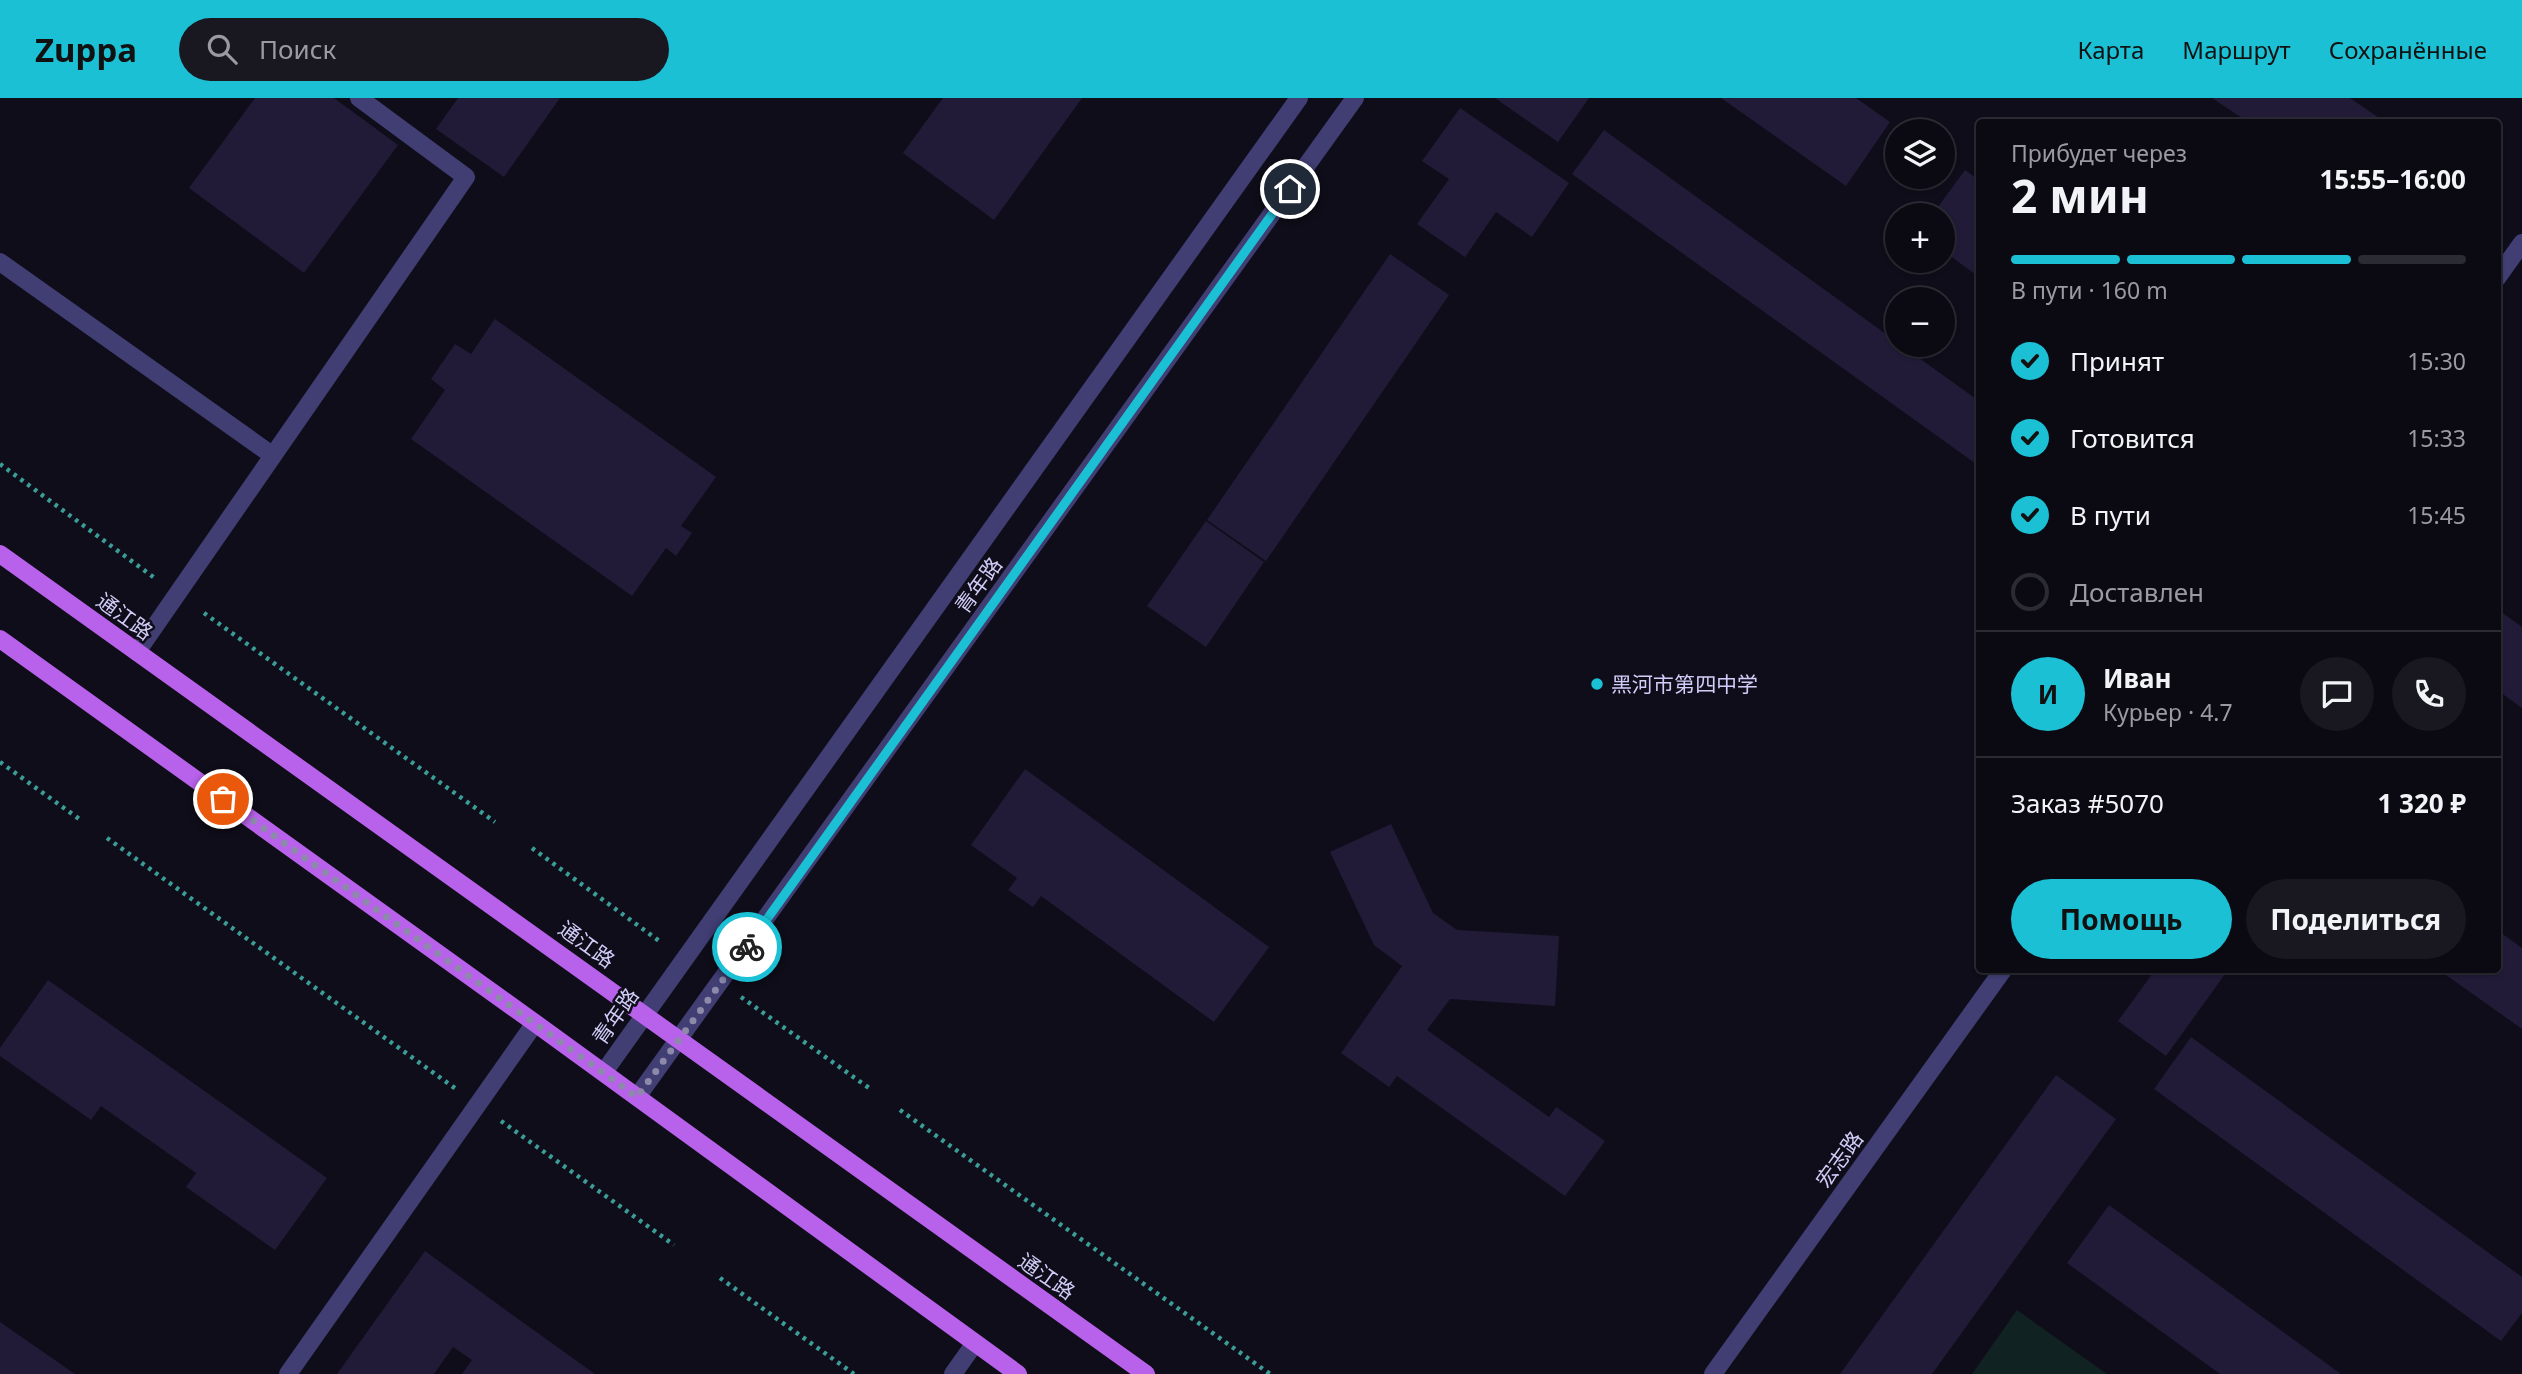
<!DOCTYPE html>
<html lang="ru">
<meta charset="utf-8">
<style>
body{margin:0;font-family:"Noto Sans","Noto Sans SC",sans-serif;background:#191821;color:#f1f3f6;height:100vh;display:flex;flex-direction:column;font-size:26px;white-space:nowrap}
*{box-sizing:border-box;margin:0}
p{font-size:23px;color:#9a9aa0}
.icon{flex:none;width:38px;height:38px;fill:none;stroke:currentColor;stroke-width:2;stroke-linecap:round;stroke-linejoin:round}
.map{position:relative;flex:1;overflow:hidden}
.side{position:absolute;left:1976px;top:21px;width:525px;height:854px;display:flex;flex-direction:column;background:#0b0a13;border-radius:7px;box-shadow:0 2px 5px #0004,0 0 0 2px #2b2b33}
.side>*{flex:none}
.controls{position:absolute;left:1885px;top:21px;display:grid;gap:14px}
.controls a{display:grid;place-items:center;width:70px;height:70px;border-radius:50%;background:#0b0a13;box-shadow:0 2px 5px #0004,0 0 0 2px #2b2b33;font-size:35px}
.pin{position:absolute;display:grid;place-items:center;width:60px;height:60px;color:#fff;margin:-30px;border:4px solid #fff;border-radius:50%;box-shadow:0 2px 7px #0007}
.courier{position:absolute;display:grid;place-items:center;width:70px;height:70px;margin:-35px;border:5px solid #1cc0d4;border-radius:50%;background:#fff;color:#222;box-shadow:0 2px 9px #0007}
.headline em{font-style:normal;font-weight:700}
.headline div{display:flex;flex-direction:column-reverse}
.headline{display:flex;align-items:center;justify-content:space-between;height:119px;padding:0 35px}
h1{font-size:46px;font-weight:700;line-height:52px}
.bar{display:grid;grid-template-columns:repeat(4,1fr);gap:10px 7px;align-content:center;height:84px;padding:0 35px}
.bar i{height:9px;border-radius:5px;background:#2b2b33}
.bar .active{background:#1cc0d4}
.bar p{grid-column:span 4}
.line{display:flex;align-items:center;gap:18px;padding:0 35px;border-top:2px solid #2b2b33}
.line div{flex:1}
.round{display:grid;place-items:center;flex:none;width:74px;height:74px;border-radius:37px;background:#191821}
ol{padding:0 35px;list-style:none}
li{display:flex;align-items:center;gap:21px;height:77px}
li p{margin-inline-start:auto}
li .icon{padding:7px;border-radius:50%;background:#1cc0d4;color:#111;stroke-width:4}
li:last-child{color:#9a9aa0}
li i{width:38px;height:38px;border:4px solid #2b2b33;border-radius:50%}
.primary-button{display:flex;gap:14px;margin-top:auto;padding:14px 35px}
.primary-button a{flex:1;height:80px;border-radius:42px;background:#1cc0d4;color:#111;font-size:28px;font-weight:700;line-height:80px;text-align:center}
.primary-button a+a{background:#191821;color:#f1f3f6}
header{display:flex;align-items:center;gap:42px;box-sizing:border-box;height:98px;padding:0 35px;background:#1cc0d4;color:#111}
header strong{font-size:33px}
nav{display:flex;gap:38px;margin-inline-start:auto;font-size:24px}
.search{width:490px;height:63px;background:#191821;display:flex;align-items:center;gap:18px;box-sizing:border-box;padding:0 24px;border-radius:38px;color:#9a9aa0;font-size:26px}
.map>svg:first-child{display:block}
</style>
<header>
<strong>Zuppa</strong>
<div class="search"><svg class="icon" aria-label="search" viewBox="0 0 24 24"><circle cx="10" cy="10" r="6"/><path d="M15 15l6 6"/></svg>Поиск</div>
<nav><a>Карта</a><a>Маршрут</a><a>Сохранённые</a></nav>
</header>
<div class="map">
<svg width="2522" height="1276" viewBox="0 0 2522 1276">
<rect width="100%" height="100%" fill="#0f0d19"/>
<path fill="#122" d="M2017,1212L2107,1276H1972Z"/>
<path fill="#211b38" d="M255,0H334L398,47L304,175L189,90Z
M458,0H560L504,79L436,31Z
M943,0H1082L994,122L903,55Z
M1495,0H1589L1558,44Z
M1721,0H1856L1890,24L1846,88Z
M2212,0H2350L2385,24H2248Z
M1460,10L1569,85L1532,139L1496,114L1465,159L1417,126L1449,81L1422,63Z
M1604,32L1897,244V247H1901L1979,303V368L1572,76Z
M1965,72L1979,82V179L1942,152V117H1932Z
M1390,156L1449,197L1266,463L1207,422Z
M495,221L716,379L681,428L692,435L676,458L666,450L632,498L411,341L445,292L431,281L455,246L471,256Z
M1206,423L1264,464L1206,549L1147,508Z
M2497,511L2522,529V610L2497,592Z
M1025,671L1269,849L1214,924L1041,798L1033,809L1008,792L1017,780L971,747Z
M1391,726L1433,815L1457,832L1559,838L1555,908L1450,901L1427,932L1549,1019L1556,1009L1605,1043L1565,1098L1397,978L1389,989L1341,955L1402,868L1374,847L1330,754Z
M2497,832L2522,850V931L2439,872H2497Z
M2155,872H2228L2166,958L2118,923Z
M48,882L327,1080L275,1152L186,1089L196,1075L101,1008L91,1022L0,958V950Z
M2191,939L2522,1179V1215L2501,1243L2154,991Z
M2056,977L2116,1021L1932,1276H1840Z
M2109,1107L2341,1276H2220L2067,1165Z
M425,1153L507,1213L595,1276H462L472,1262L453,1249L434,1276H337Z
M0,1224L75,1276H0Z"/>
<g fill="none" stroke-linecap="round" stroke-linejoin="round">
<path stroke="#3b9d98" stroke-width="4.5" stroke-dasharray="3.5 5" stroke-linecap="butt" d="M0,366L156,481
M204,515L495,724
M0,664L82,723
M107,740L456,991
M532,750L662,845
M741,899L869,990
M900,1012L1270,1276
M501,1023L674,1147
M720,1180L854,1276"/>
<path stroke="#403e73" stroke-width="18" d="M0,164L272,357
M2497,180L2522,145
M137,554L466,79L359,0
M604,974L1299,0
M637,999L1355,0
M288,1276L535,925
M953,1276L975,1245
M1713,1276L2003,872"/>
<path stroke="#b861ea" stroke-width="18" d="M0,456L1146,1276
M0,541L535,925L1018,1276"/>
</g>
<g fill="none" stroke-linecap="round" stroke-linejoin="round">
<path stroke="#8d89aa" stroke-width="7" stroke-dasharray="0 12.6" d="M223,701L637,999L747,849"/>
<path stroke="#1cc0d4" stroke-width="9" d="M747,849L1290,91"/>
</g>
<circle fill="#1cc0d4" stroke="#0f0d19" stroke-width="2.5" cx="1597" cy="586" r="7"/>
<g text-anchor="middle" dominant-baseline="central" stroke-width="5" stroke-linejoin="round" paint-order="stroke">
<g font-size="21" fill="#d1ccf8" stroke="#0f0d19">
<text transform="translate(978 487) rotate(-54)">青年路</text>
<text transform="translate(125 518) rotate(36)">通江路</text>
<text transform="translate(587 846) rotate(36)">通江路</text>
<text transform="translate(615 918) rotate(-55)">青年路</text>
<text transform="translate(1839 1061) rotate(-54)">宏志路</text>
<text transform="translate(1047 1178) rotate(35)">通江路</text>
</g>
<g font-size="21" fill="#d1ccf8" stroke="#0f0d19" text-anchor="start">
<text x="1611" y="586">黑河市第四中学</text>
</g>
</g>
</svg>
<div class="controls">
<a><svg class="icon" aria-label="layers" viewBox="0 0 24 24"><path d="M12 4l9 5-9 5-9-5zM3 14l9 5 9-5"/></svg></a>
<a>+</a>
<a>−</a>
</div>
<div class="pin" style="left:223px;top:701px;background:#ea580c"><svg class="icon" aria-label="bag" viewBox="0 0 24 24"><path d="M5 8h14l-1 12H6zM9 8a3 3 0 0 1 6 0"/></svg></div>
<div class="pin" style="left:1290px;top:91px;background:#1f2937"><svg class="icon" aria-label="home" viewBox="0 0 24 24"><path d="M3 11l9-7 9 7M6 9v11h12V9"/></svg></div>
<div class="courier" style="left:747px;top:849px"><svg class="icon" aria-label="bike" viewBox="0 0 24 24"><circle cx="6" cy="16" r="4"/><circle cx="18" cy="16" r="4"/><path d="M6 16l4-8h5l3 8M10 8l3 8H6M13 5h3"/></svg></div>
<section class="side">
<div class="headline"><div><h1>2 мин</h1><p>Прибудет через</p></div><em>15:55–16:00</em></div>
<div class="bar"><i class="active"></i><i class="active"></i><i class="active"></i><i></i><p>В пути · 160 m</p></div>
<ol>
<li><svg class="icon" aria-label="check" viewBox="0 0 24 24"><path d="M5 12l5 5 9-10"/></svg>Принят<p>15:30</p></li>
<li><svg class="icon" aria-label="check" viewBox="0 0 24 24"><path d="M5 12l5 5 9-10"/></svg>Готовится<p>15:33</p></li>
<li><svg class="icon" aria-label="check" viewBox="0 0 24 24"><path d="M5 12l5 5 9-10"/></svg>В пути<p>15:45</p></li>
<li><i></i>Доставлен</li>
</ol>
<div class="line" style="height:126px"><b class="round" style="background:#1cc0d4;color:#111">И</b><div><b>Иван</b><p>Курьер · 4.7</p></div><a class="round"><svg class="icon" aria-label="chat" viewBox="0 0 24 24"><path d="M4 5h16v11H9l-5 4z"/></svg></a><a class="round"><svg class="icon" aria-label="phone" viewBox="0 0 24 24"><path d="M5 4h4l2 5-3 2q2 4 5 5l2-3 5 2v4C11 20 4 13 5 4z"/></svg></a></div>
<div class="line" style="height:91px"><div>Заказ #5070</div><b>1 320 ₽</b></div>
<div class="primary-button"><a>Помощь</a><a>Поделиться</a></div>
</section>
</div>
